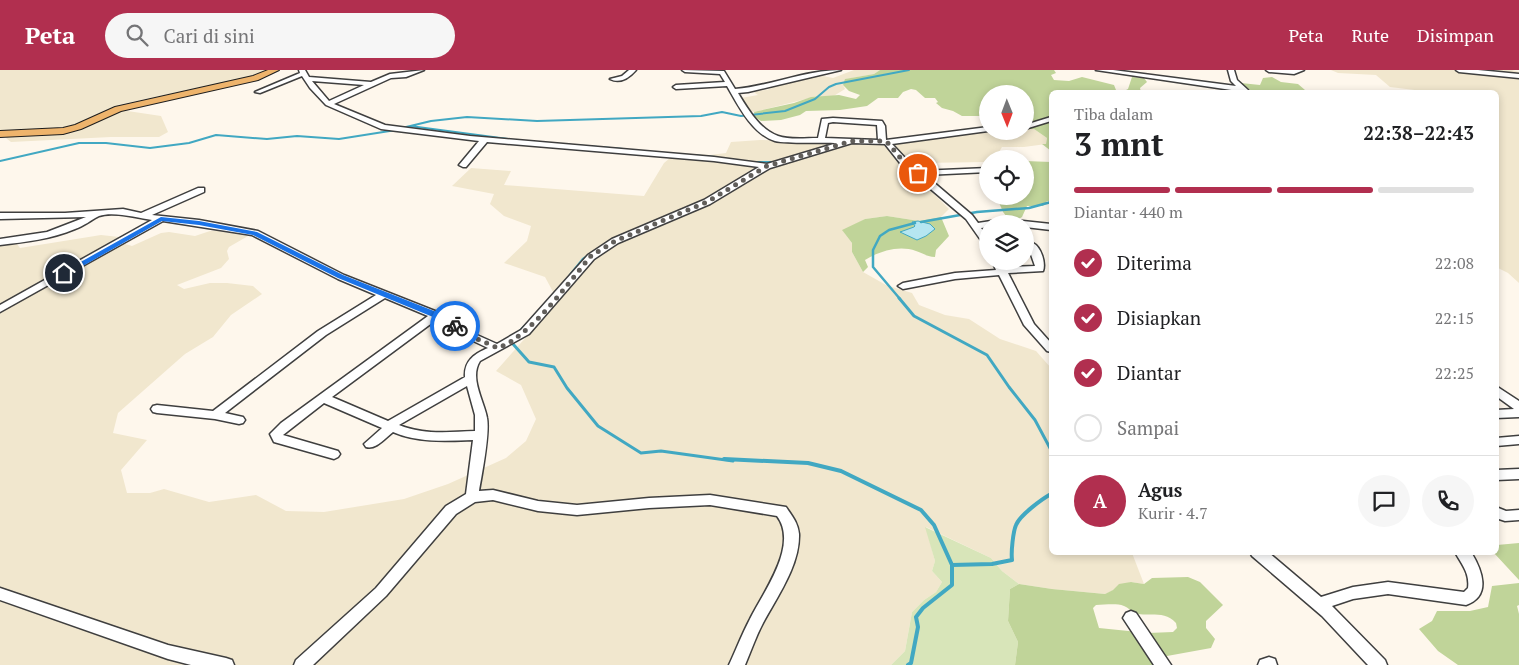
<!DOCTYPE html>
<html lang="id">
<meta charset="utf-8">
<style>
body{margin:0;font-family:"PT Serif",serif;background:#f6f6f6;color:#202124;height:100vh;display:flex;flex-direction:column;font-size:19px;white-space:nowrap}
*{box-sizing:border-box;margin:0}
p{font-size:16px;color:#757577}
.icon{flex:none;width:28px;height:28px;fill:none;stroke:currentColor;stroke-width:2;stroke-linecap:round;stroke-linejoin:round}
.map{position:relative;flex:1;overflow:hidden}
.panel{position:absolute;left:1049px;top:20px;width:450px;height:465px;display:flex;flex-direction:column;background:#fff;border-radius:8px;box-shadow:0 2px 8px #0003}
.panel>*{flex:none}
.needle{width:32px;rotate:179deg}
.controls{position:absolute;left:979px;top:15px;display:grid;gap:10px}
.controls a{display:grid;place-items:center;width:55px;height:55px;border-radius:50%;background:#fff;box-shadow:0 2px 8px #0003;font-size:25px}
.pin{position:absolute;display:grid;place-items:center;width:42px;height:42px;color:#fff;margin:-21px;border:2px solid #fff;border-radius:50%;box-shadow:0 1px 5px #0007}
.courier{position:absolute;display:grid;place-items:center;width:50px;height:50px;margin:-25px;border:4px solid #1a73e8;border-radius:50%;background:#fff;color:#222;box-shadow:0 1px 6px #0007}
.overview em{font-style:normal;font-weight:700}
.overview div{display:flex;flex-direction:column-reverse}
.overview{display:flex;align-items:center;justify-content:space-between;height:85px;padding:0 25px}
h1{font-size:32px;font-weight:700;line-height:38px}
.bar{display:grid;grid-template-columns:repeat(4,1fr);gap:8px 5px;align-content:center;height:60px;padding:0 25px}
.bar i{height:6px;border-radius:4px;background:#e0e0e0}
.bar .selected{background:#b12f4f}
.bar p{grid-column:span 4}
.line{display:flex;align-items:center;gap:12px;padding:0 25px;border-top:1px solid #e0e0e0}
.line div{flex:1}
.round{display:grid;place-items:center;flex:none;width:52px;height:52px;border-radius:26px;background:#f6f6f6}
ol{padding:0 25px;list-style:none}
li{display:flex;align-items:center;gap:15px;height:55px}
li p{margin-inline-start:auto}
li .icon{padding:5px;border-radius:50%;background:#b12f4f;color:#fff;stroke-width:4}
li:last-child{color:#757577}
li i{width:28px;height:28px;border:2px solid #e0e0e0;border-radius:50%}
header{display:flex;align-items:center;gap:30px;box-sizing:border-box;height:70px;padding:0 25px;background:#b12f4f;color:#fff}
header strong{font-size:24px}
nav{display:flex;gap:28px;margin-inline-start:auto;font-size:18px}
.search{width:350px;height:45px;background:#f6f6f6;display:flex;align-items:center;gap:12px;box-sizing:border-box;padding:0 18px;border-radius:28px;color:#757577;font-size:19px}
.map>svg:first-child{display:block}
</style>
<header>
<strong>Peta</strong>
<div class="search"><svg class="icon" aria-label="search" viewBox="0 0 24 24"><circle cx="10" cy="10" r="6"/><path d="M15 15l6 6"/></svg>Cari di sini</div>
<nav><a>Peta</a><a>Rute</a><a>Disimpan</a></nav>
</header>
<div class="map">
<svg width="1519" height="595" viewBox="0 0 1519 595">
<rect width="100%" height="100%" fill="#fef7ec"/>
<path fill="#f1e7ce" d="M0,0H269L266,3L118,35L121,40L161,46L168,62L159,67H111L11,72L6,68L7,63L0,62Z
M854,0H880L874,4L846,9L843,15L845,19L832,27L810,28L754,42L748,40L741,28L758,25L752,21L767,20L772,18L770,16L788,10L823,6L833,8Z
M1331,0H1512L1519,2V213L1508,203L1496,197V22H1431L1390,17L1376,5L1338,3Z
M1025,59H1034L1047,68L1046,74L1024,77H1002L995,89H988L987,92L919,93L902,95L919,113L933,123L949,139L941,147L919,151L887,146L865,149L843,161L852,173V182L863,202L886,215L912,223L919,235L945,245L969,249L1000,269L1036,281L1051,298V482L1132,483L1144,514L1131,512L1105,524L1052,519L1019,514L1002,501L991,488L926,457L935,491L932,501L942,512L936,522L924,530L912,542L905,581L891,595H0V175L17,174L20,178L101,165L119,167L115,171L132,176L161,163L169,162L195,166L210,161H218L248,166L229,177L227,181L229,189L221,198L177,215L184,219L210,213H227L253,216L262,224L231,245L213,267L185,284L118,343L113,363L147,370L121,400L127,423H150L164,419L209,432L256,425L286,441L324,442L404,429L448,414L506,388L526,371L536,349L521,315L496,301L558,231L545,207L504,193L527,171L531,156L504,146L490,134L494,124L452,116L471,98L511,101L504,115L644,126L664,93L676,83L710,85L726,83L731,72L760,70L876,73L987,61H1025Z"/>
<path fill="#d8e5b9" d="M925,457L991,488L1002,501L1019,514L1010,519L1008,551L1018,572L1015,595H891L905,581L912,542L924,530L936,522L942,512L932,501L935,491Z"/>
<path fill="#c0d499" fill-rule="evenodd" d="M880,0H1054L1056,3L1051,5L1054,10L1069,11L1082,7L1114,15L1116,20L1122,22L1128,19L1132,7L1144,8L1147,12L1140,18L1141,22H1143H1051V81L1042,74H1046L1047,68L1034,59H1025V24H988L987,46H962L953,41L942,38L936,33L938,32L935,28H925L916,20L911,19L903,22L898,28H878L867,36L840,40L806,41L800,45L781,50L761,51L755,47L754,42L758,41L794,33L811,27L839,25L856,29L860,25L849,21L843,15L845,9L874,4Z
M1272,7L1281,12L1298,14L1305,20L1304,22H1253L1241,13L1260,15L1263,8Z
M1025,91L1051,92V131H1047L1043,136H1027L1022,147L1017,150C998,146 1005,137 994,126H1025Z
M887,146L919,151L941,147L949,166L936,180L935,187C927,187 923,183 916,181C899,175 880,181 865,190L868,197L863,202L852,182V173L842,160L865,149ZM922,151L934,159L926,166L901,163L916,156L912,152Z
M1519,473V510L1494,483L1496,482L1497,475Z
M1188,507L1200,512L1223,535L1206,551V558L1215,569L1211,578L1156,588L1152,590L1153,595H1015L1018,572L1008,551L1010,519L1019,514L1052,519L1105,524L1113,520L1119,514L1131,512L1144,514L1152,508ZM1096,535C1105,535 1116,533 1124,536C1130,538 1131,543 1138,544C1152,546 1165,541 1176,553L1177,558L1173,562L1148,563L1099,558L1093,538Z
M1519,513V535L1517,536L1519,544V595H1458L1438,581L1419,559L1432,551L1437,541H1470L1488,537L1492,516Z"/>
<path fill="#b5e6f1" stroke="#41a8c2" d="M918,151L930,154L935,159L926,166L917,170L900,162L914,157L915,156L912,152Z"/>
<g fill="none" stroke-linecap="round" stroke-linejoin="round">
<path stroke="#41a8c2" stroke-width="2" d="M410,56L508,69
M402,58L431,51L467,47L537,51L701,46L722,42L741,46L785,41L815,29L829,17L836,14L909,0
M534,72L623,79
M689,85L715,87
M0,91L79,73H106L150,78L189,73L216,65L267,69L297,66L339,69L396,60
M748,92H774"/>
<path stroke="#41a8c2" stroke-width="2.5" d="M921,152L977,142L1029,138L1051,132
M570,205L583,189L604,175
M900,229L873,197V180L880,166L889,160L915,153"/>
<path stroke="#41a8c2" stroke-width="3" d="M899,228L914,246L987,285L1009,317L1035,350L1051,380
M518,263L528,253
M514,270L513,274L529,292L554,297L567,318L598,356L641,383L661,381L733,391"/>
<path stroke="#41a8c2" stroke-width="4" d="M724,389L808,393L841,401L921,440L934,455L952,495V515L923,538L916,547L918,557L911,593L908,595
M952,495L992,494L1012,490C1011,482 1013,462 1016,455C1020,445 1042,429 1051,424"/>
<g stroke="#3f3f3f" stroke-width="3">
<path id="minor" d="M299,0H305L309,7L371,12L390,4L424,0L406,7L391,8L334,34L385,55L470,66L714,87L767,94L837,73C823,72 787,74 775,71C752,64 738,35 727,16L676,19L673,17L676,15L725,12L720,4L685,2L682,0L724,1L735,19C771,16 805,0 841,0L748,22L738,23C747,38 760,60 778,66C789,70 806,68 818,68L822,49L833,48L882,51L885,56L886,70L988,57V61L892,74L906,89L919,101L988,98V102L925,105L972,145L978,153L1004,149L1051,154V160L1025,157V154H988V157L981,158L988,167V177L985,176L966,149L900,93L885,74L852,73L770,98L710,134L618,173L594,189L529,264L480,291C469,308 484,331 487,348C490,363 482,404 479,421L493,420L538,431L577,435L649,428L710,425L786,437C792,446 798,453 799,464C800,495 777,527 763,553C756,566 751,581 745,595H729C736,580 742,564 750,549C764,521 799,475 777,446L710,435L649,438L577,445L538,441L493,430L475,432L456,444L386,526L313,595H294L296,590L376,518L446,436L466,424L473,370C446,371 419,373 393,362C385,368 376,380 366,377L364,374L382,358L324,333L283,365L338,381L340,384L338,387L334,389L274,372L270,364L281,353L428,246L385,228L326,265L225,343L243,347L245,350L243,353L239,354L215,349L157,343L153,342L151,339L153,336L157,335L213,341L318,261L376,225L338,209L252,165L163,151L0,242V235L152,150C138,148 113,141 99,146C91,150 84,156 75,159C51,169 26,172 0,175V169L47,162L86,147L0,149V143H65L123,139L141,143L198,118H204V122L152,145L199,150L258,161L344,205L440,243L477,265L497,274L521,260L588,185L612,169L704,130L759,97L714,91L487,72L466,97H463L459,95L479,71L381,59L326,35L310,18L302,6L260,23L255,22L300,3ZM312,11L364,15L329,31ZM833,52L877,55L878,70L825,68L828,53ZM436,250L469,269L488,278C474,284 464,291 465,307L388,351L332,327ZM467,316L475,345V361C449,362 423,365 399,355Z
M629,0H636C629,8 620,14 610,9L622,6Z
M1096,0H1113L1236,16L1231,11L1228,0H1234L1237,10L1248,20L1245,22Z
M1266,0H1304L1294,4L1269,2Z
M1456,0H1478L1519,4V8L1459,2Z
M1051,47V51L1025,59V55Z
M1033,173C1041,177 1046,193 1043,201L1008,203L1034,254L1051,273V282L1047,281L1024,255L999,205L955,209L903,219L898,216L903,213L955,203L996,200L992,191H1002L1005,197L1035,196L1028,176Z
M1496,316L1519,331V347L1496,348V340L1514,339L1496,326Z
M1519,366V374L1496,376V368Z
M1519,399V409L1496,410V400Z
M1496,437L1506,441L1519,440V450L1505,451L1496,448Z
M1250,482H1268L1321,527L1353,517L1388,512L1464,522L1468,518C1470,503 1462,495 1455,482H1471C1482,500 1492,526 1466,535L1388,524L1353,529L1332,536L1385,590L1387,595H1368L1322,546L1252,486Z
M0,518L168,575L226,588L232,590L234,595H191L168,589L0,530Z
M1131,541L1136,543L1171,595H1154L1123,548L1126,543Z
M1269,587L1275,589L1277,595H1258L1260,590Z"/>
</g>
<g stroke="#1d1d1d" stroke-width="2">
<path id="major" d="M268,0H279L258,10L121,41L81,59L63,64L0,67V61L63,58L75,55L115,37L253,6Z"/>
</g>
<use href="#minor" fill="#fff" fill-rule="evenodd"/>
<use href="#major" fill="#eeb46c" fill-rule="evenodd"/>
</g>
<path fill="#1a73e8" d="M161,147L199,151L257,162L343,205L439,243L459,256L452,258L433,247L338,208L253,165L199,155L162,151L67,205L61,203Z"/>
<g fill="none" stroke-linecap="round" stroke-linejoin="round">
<path stroke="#615e5a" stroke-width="5" stroke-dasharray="0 9" d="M455,256L473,267L498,278C531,266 567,214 591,186L615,171L707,132L767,96L852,71H884L887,72L903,91L918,103"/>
</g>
</svg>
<div class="controls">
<a><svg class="needle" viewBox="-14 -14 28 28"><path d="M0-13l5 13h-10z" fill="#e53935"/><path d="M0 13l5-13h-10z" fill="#757577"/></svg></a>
<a><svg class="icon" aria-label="locate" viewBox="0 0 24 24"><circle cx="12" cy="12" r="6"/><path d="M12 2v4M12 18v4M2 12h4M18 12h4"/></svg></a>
<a><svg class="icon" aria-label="layers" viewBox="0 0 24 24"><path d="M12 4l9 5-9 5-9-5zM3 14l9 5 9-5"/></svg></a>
</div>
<div class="pin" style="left:918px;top:103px;background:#ea580c"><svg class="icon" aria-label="bag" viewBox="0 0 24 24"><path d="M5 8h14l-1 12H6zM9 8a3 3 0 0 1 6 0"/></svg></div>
<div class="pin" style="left:64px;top:203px;background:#1f2937"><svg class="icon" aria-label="home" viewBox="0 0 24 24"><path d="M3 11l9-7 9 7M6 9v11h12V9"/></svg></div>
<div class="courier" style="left:455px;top:256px"><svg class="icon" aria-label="bike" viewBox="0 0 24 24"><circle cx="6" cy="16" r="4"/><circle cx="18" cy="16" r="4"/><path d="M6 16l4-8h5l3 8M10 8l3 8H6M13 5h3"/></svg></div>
<section class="panel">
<div class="overview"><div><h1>3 mnt</h1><p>Tiba dalam</p></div><em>22:38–22:43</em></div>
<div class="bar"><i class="selected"></i><i class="selected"></i><i class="selected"></i><i></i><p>Diantar · 440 m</p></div>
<ol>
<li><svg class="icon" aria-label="check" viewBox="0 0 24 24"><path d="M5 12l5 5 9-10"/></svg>Diterima<p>22:08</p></li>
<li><svg class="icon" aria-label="check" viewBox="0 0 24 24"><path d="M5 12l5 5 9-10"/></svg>Disiapkan<p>22:15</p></li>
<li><svg class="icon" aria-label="check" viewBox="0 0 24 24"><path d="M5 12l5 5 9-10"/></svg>Diantar<p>22:25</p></li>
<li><i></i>Sampai</li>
</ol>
<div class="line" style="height:90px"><b class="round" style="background:#b12f4f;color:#fff">A</b><div><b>Agus</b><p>Kurir · 4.7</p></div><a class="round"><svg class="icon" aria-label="chat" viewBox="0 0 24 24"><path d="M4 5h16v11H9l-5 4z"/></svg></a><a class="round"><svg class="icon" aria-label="phone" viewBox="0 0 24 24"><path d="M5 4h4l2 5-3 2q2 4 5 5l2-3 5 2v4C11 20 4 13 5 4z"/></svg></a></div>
</section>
</div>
